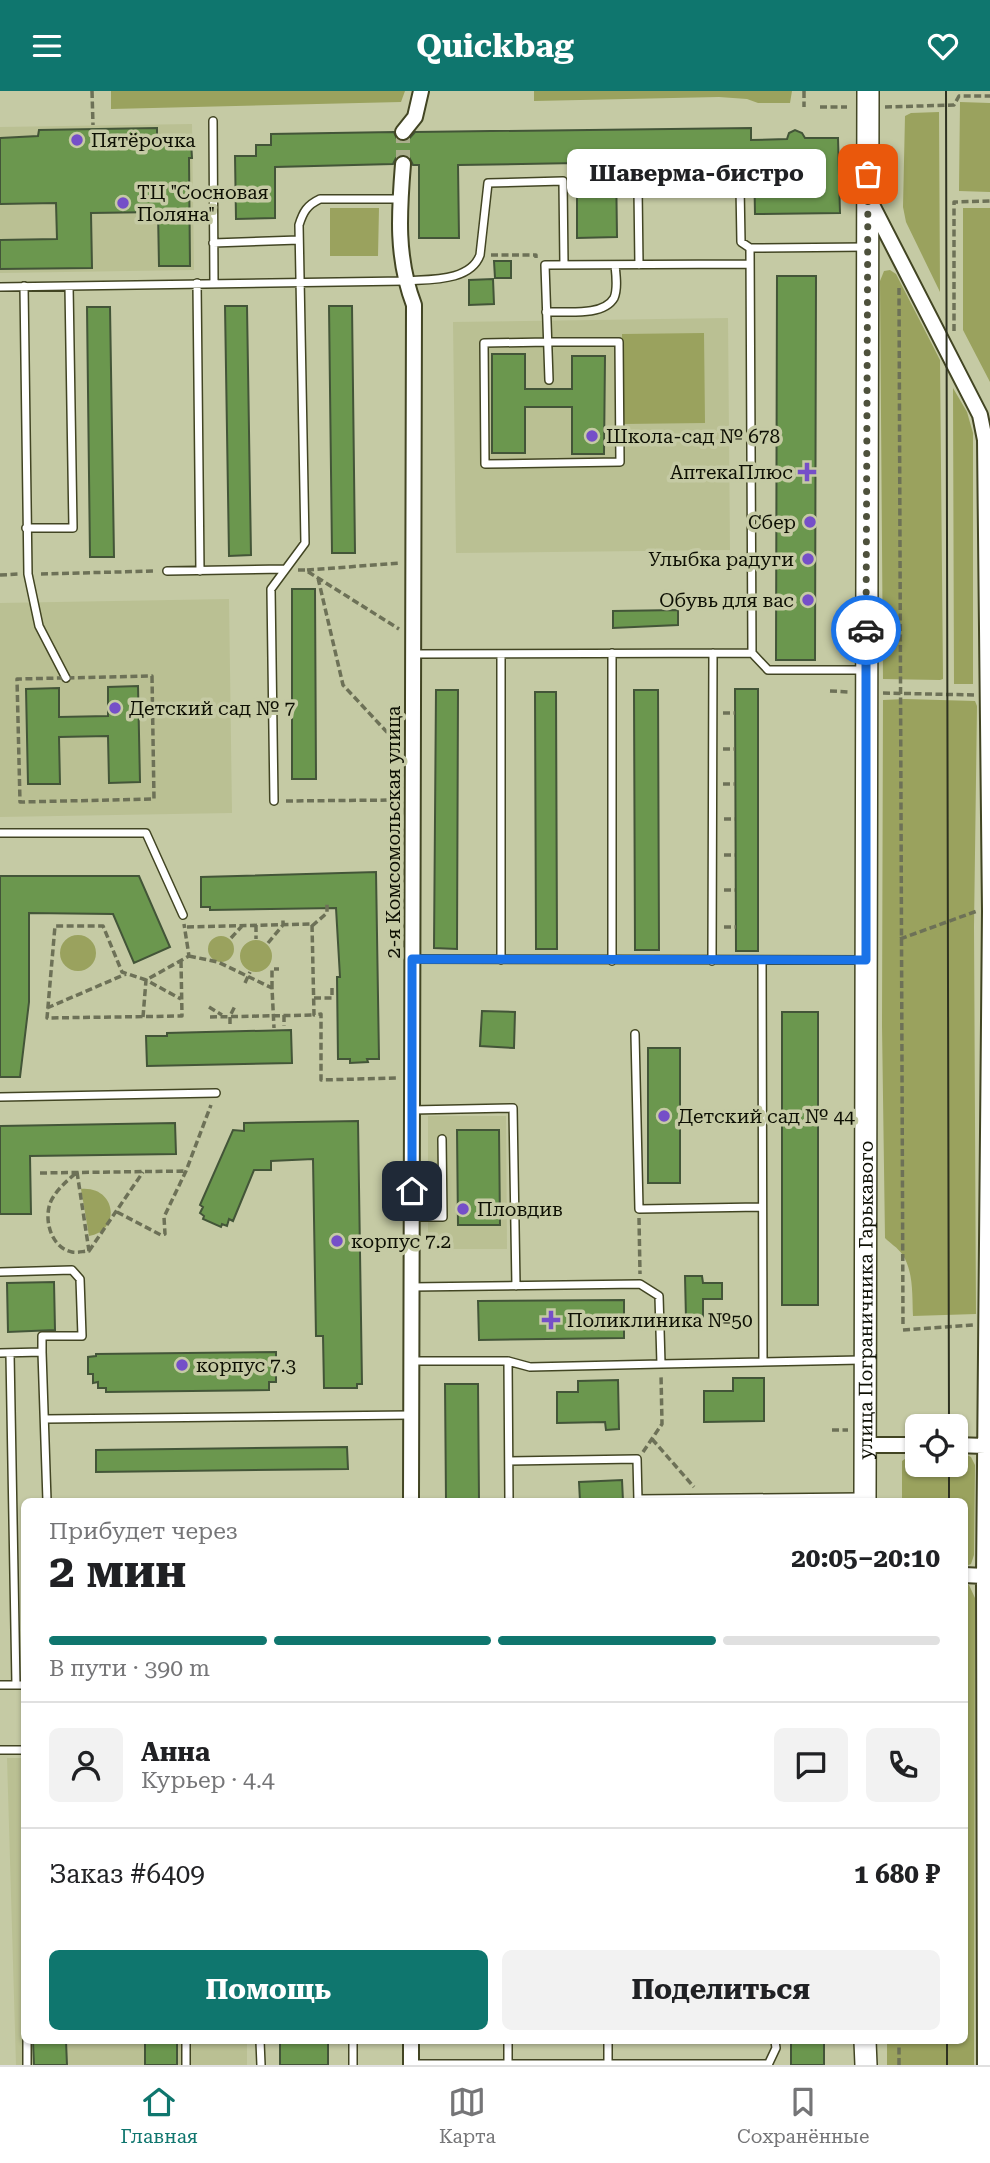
<!DOCTYPE html>
<html lang="ru">
<meta charset="utf-8">
<style>
body{margin:0;font-family:"Roboto Serif",serif;background:#f2f2f2;color:#202124;height:100vh;display:flex;flex-direction:column;font-size:26px;white-space:nowrap}
*{box-sizing:border-box;margin:0}
p{font-size:23px;color:#757577}
.icon{flex:none;width:38px;height:38px;fill:none;stroke:currentColor;stroke-width:2;stroke-linecap:round;stroke-linejoin:round}
.map{position:relative;flex:1;overflow:hidden}
.details{position:absolute;left:21px;top:1407px;width:947px;height:546px;display:flex;flex-direction:column;background:#fff;border-radius:10px;box-shadow:0 2px 5px #0004}
.details>*{flex:none}
.buttons{position:absolute;left:905px;top:1323px;display:grid;gap:14px}
.buttons a{display:grid;place-items:center;width:63px;height:63px;border-radius:10px;background:#fff;box-shadow:0 2px 5px #0004;font-size:35px}
.pin{position:absolute;display:grid;place-items:center;width:60px;height:60px;color:#fff;margin:-30px;border-radius:14px;box-shadow:0 4px 10px #0006}
.courier{position:absolute;display:grid;place-items:center;width:70px;height:70px;margin:-35px;border:5px solid #1a73e8;border-radius:50%;background:#fff;color:#222;box-shadow:0 2px 9px #0007}
.bubble{position:absolute;height:49px;border-radius:10px;background:#fff;box-shadow:0 2px 5px #0004;font-size:23px;font-weight:700;line-height:49px;text-align:center}
.overview em{font-style:normal;font-weight:700}
.overview div{display:flex;flex-direction:column-reverse}
.overview{display:flex;align-items:center;justify-content:space-between;height:119px;padding:0 28px}
h1{font-size:46px;font-weight:700;line-height:52px}
.bar{display:grid;grid-template-columns:repeat(4,1fr);gap:10px 7px;align-content:center;height:84px;padding:0 28px}
.bar i{height:9px;border-radius:5px;background:#e0e0e0}
.bar .selected{background:#0f766e}
.bar p{grid-column:span 4}
.line{display:flex;align-items:center;gap:18px;padding:0 28px;border-top:2px solid #e0e0e0}
.line div{flex:1}
.round{display:grid;place-items:center;flex:none;width:74px;height:74px;border-radius:10px;background:#f2f2f2}
.action{display:flex;gap:14px;margin-top:auto;padding:14px 28px}
.action a{flex:1;height:80px;border-radius:10px;background:#0f766e;color:#fff;font-size:28px;font-weight:700;line-height:80px;text-align:center}
.action a+a{background:#f2f2f2;color:#202124}
header{display:flex;justify-content:space-between;align-items:center;height:91px;padding:0 28px;background:#0f766e;color:#fff;font-size:32px;font-weight:700}
.tab-bar{display:flex;justify-content:space-around;align-items:center;height:98px;border-top:2px solid #e0e0e0;background:#fff;font-size:19px;color:#757577}
.tab-bar a{display:grid;justify-items:center;gap:4px}
.tab-bar .selected{color:#0f766e}
.map>svg:first-child{display:block}
</style>
<header><svg class="icon" aria-label="menu" viewBox="0 0 24 24"><path d="M4 6h16M4 12h16M4 18h16"/></svg>Quickbag<svg class="icon" aria-label="heart" viewBox="0 0 24 24"><path d="M12 20l-8-8c-3-5 5-10 8-4 3-6 11-1 8 4z"/></svg></header>
<div class="map">
<svg width="990" height="1974" viewBox="0 0 990 1974">
<rect width="100%" height="100%" fill="#c5caa4"/>
<path fill="#bac093" d="M192,33L194,179L0,182V36Z
M728,227L730,459L456,462L453,231Z
M229,508L232,722L0,726V512Z
M428,1025H506L507,1158H428Z
M7,1667H24V1950H247V1974H16Z"/>
<path fill="#9aa25e" d="M111,0H405L401,11L111,18Z
M534,0H792L790,12H758L747,8L719,6L534,10Z
M960,11L990,12V101L959,100Z
M939,21L940,201L906,131L903,116L905,25L911,22Z
M330,117H379L378,165H330Z
M963,117H990V291L963,239Z
M890,179L896,183L940,269L943,588L940,589L883,588L880,190L884,180Z
M704,242L705,332L623,333L622,243Z
M953,297L967,321L973,342V593H954Z
M905,608L975,610L977,615L974,836L976,1223L913,1225C912,1206 914,1180 902,1163C898,1157 890,1152 885,1147L882,935L883,609Z
M60 862a18 18 0 1 1 36 0a18 18 0 1 1-36 0Z
M208 858a13 13 0 1 1 26 0a13 13 0 1 1-26 0Z
M240 865a16 16 0 1 1 32 0a16 16 0 1 1-32 0Z
M81,1098C116,1095 122,1139 89,1145Z
M912,1363H917V1374H956V1363H965L971,1366L975,1374L974,1464L971,1473L964,1476V1410H902V1370Z
M964,1493L969,1494L975,1507L974,1974H887V1950H964Z"/>
<path fill="#6b974e" stroke="#435538" stroke-width="2" d="M157,37V51L191,50L192,67H189L190,175H159L158,121L91,122L92,177L0,178V149L57,148L56,112L0,113V47L38,45L39,39Z
M751,37V49L787,48L789,42L795,39L802,42L805,47H838L840,122L755,123L754,71L616,72L617,146L577,147V72L458,74L459,147H419V74H413L409,66L403,63L396,67L393,73L275,76V127L236,128L235,65H256V54H271V43L394,41L397,48L402,51L407,50L415,41Z
M494,170H511V187H495Z
M777,185H816L815,569H776Z
M493,188L494,213L469,214V189Z
M225,215H247L251,464L229,465Z
M329,215H352L355,462H332Z
M87,216H110L114,466H90Z
M492,263H525V298H572V265H605L604,363H572V316H525V362H492Z
M292,498H315L316,688H292Z
M678,519V534L613,537V520Z
M138,595L140,691L109,692L108,645L59,646L60,693H28L26,598L59,597V626L108,625V596Z
M735,598H758V860H736Z
M436,599H458L457,858L434,857Z
M634,599H658L659,859H635Z
M535,601H556L557,858H536Z
M376,781L379,968H367L368,971L350,972V968H338L337,886H340L336,817L210,819V816H201V786Z
M0,785H139L170,856L134,872L113,823L29,822V911L20,986H0Z
M482,920L515,921L514,957L480,955Z
M782,921H818V1214H782Z
M291,939L292,972L147,975L146,945H167V942Z
M648,957H680V1092H648Z
M358,1030L362,1293H357V1297H324L323,1245H316L313,1068L271,1070V1079H254L233,1130L229,1128L227,1135L222,1133L221,1136L203,1128L204,1125L200,1122L203,1116L200,1114L233,1039L244,1040V1032Z
M175,1032L176,1063L30,1065L31,1123H0V1035Z
M457,1039H499L500,1134H458Z
M685,1185H702L703,1192H722V1208H703V1228H686Z
M54,1191L55,1239L8,1241L7,1192Z
M624,1209V1247L479,1249L478,1210Z
M276,1261V1291H269V1299L106,1301V1297H98V1291L93,1292V1283H88V1266L96,1265V1263Z
M733,1287H764V1330L704,1331V1300H733Z
M618,1289L619,1338L606,1339L605,1331L557,1332V1301H578V1290Z
M445,1293H478L479,1410H446Z
M347,1356L348,1378L96,1381V1359Z
M622,1389L623,1410H580L579,1391Z
M33,1950H66L67,1974H34Z
M145,1950H177V1974H145Z
M280,1950H328V1974H280Z
M791,1950H824V1974H791Z"/>
<g fill="none" stroke-linecap="round" stroke-linejoin="round">
<path stroke="#aaae8c" stroke-width="14" stroke-dasharray="14 7" stroke-linecap="butt" d="M403,73V41"/>
<g stroke="#424523" stroke-width="10">
<path id="lane" d="M213,30L214,192
M213,152L299,149
M639,174L638,98L740,96L741,151L750,157
M197,192L200,480
M24,195L28,483L39,535L66,587
M0,196L405,190C429,188 470,191 480,164L488,92L563,90L564,174
M546,221C565,220 603,226 614,207C618,198 616,184 615,174
M549,251H619L620,371L485,373L484,252Z
M549,289L545,174L750,173
M26,437H73L69,195
M167,480L285,478
M612,562V870
M752,562L768,579H866
M414,563L752,562L750,157L867,156
M501,563V869
M274,710L271,498L305,452L299,134C303,121 307,114 320,108H400
M0,742H146L183,824
M412,868L865,869
M712,870L713,562
M762,870L763,1271
M635,943L639,1118L761,1116
M0,1006L216,1002
M412,1019L513,1017L516,1195
M412,1126H443L442,1048
M0,1181L72,1179L80,1188L82,1245H42V1261
M412,1196L640,1193L659,1205L661,1273L861,1269
M0,1262L42,1261L47,1410
M10,1263L16,1594
M412,1270H508L509,1410
M508,1270L530,1276L661,1273
M45,1328L410,1324
M509,1370L637,1368L638,1410
M638,1408L861,1406
M0,1594H24
M0,1659H24
M27,1950V1974
M186,1950V1974
M260,1950L261,1974
M353,1950V1974
M508,1950V1973
M608,1950V1974
M411,1973H768
M768,1974L776,1957L775,1950"/>
</g>
<g stroke="#424523" stroke-width="18">
<path id="street" d="M403,41L415,26L421,0
M403,73C399,122 396,167 414,214L411,1410
M870,110L980,324L985,349L990,820L984,1485L985,1974
M865,1354H917
M956,1354L985,1355
M964,1484L984,1485
M411,1974V1950"/>
</g>
<g stroke="#424523" stroke-width="24">
<g id="secondary">
<path id="s1" d="M865,1410L868,0"/>
<path d="M865,1950L866,1974"/>
</g>
</g>
<path stroke="#6d7157" stroke-width="3.5" stroke-dasharray="7 3.5" stroke-linecap="butt" d="M92,0L93,34
M804,0V16
M820,16H847
M885,16L954,14L959,5H990
M491,164H536V167
M899,197L903,1235
M954,240V111L990,110
M298,479H305L318,487L399,538
M307,479L401,472
M41,483L155,480
M0,484L19,483
M318,487L343,594L398,653
M152,585L154,708L20,711L17,588Z
M830,600L849,601
M883,602L974,604
M723,622H735
M723,658H735
M723,693H735
M286,710L397,709
M724,728H735
M724,764H735
M724,799H735
M256,834V848
M312,835L327,822V813
M187,836L312,833L314,924L321,923V989L397,987
M724,836H736
M231,847L242,835
M900,848L977,820
M268,852L283,834V827
M189,865L218,871L272,897L274,937
M181,870L182,925L47,927L55,835H103L122,881L146,889L189,865L184,833
M245,892L250,881
M272,897V878H279
M314,907H332V897
M209,916L222,924
M47,917L126,883
M284,924V935
M143,926L146,889L181,908
M210,926L314,924
M230,933V925L235,915
M77,1081L89,1160C84,1160 77,1162 72,1161C51,1157 43,1128 51,1110C57,1098 67,1090 77,1081Z
M40,1082L186,1080
M117,1121L161,1144L165,1143L164,1126L186,1080L211,1014
M639,1127L640,1183
M89,1160L143,1081
M903,1239L973,1234
M832,1339H848
M957,1339V1327
M652,1348L694,1396
M643,1361L662,1333L661,1283
M899,1974V1950"/>
<use href="#lane" stroke="#fff" stroke-width="7"/>
<use href="#street" stroke="#fff" stroke-width="14"/>
<use href="#secondary" stroke="#fff" stroke-width="21"/>
<path stroke="#2e3120" stroke-width="2" d="M946,0L949,1335
M949,1410V1374
M947,1974V1950"/>
</g>
<g fill="none" stroke-linecap="round" stroke-linejoin="round">
<path stroke="#4e513c" stroke-width="7" stroke-dasharray="0 12.6" d="M866,539L868,83"/>
<path stroke="#1a73e8" stroke-width="9" d="M412,1100V868L866,869V539"/>
</g>
<g fill="#754fc8" stroke="#c5caa4" stroke-width="2.5">
<circle cx="77" cy="49" r="7"/>
<circle cx="123" cy="112" r="7"/>
<circle cx="592" cy="345" r="7"/>
<path d="M803.5 370.5h7v7h7v7h-7v7h-7v-7h-7v-7h7z"/>
<circle cx="810" cy="431" r="7"/>
<circle cx="808" cy="468" r="7"/>
<circle cx="808" cy="509" r="7"/>
<circle cx="115" cy="617" r="7"/>
<circle cx="664" cy="1025" r="7"/>
<circle cx="463" cy="1118" r="7"/>
<circle cx="337" cy="1150" r="7"/>
<path d="M547.5 1218.5h7v7h7v7h-7v7h-7v-7h-7v-7h7z"/>
<circle cx="182" cy="1274" r="7"/>
</g>
<g text-anchor="middle" dominant-baseline="central" stroke-width="7" stroke-linejoin="round" paint-order="stroke">
<g font-size="19" fill="#0e1004" stroke="#c5caa4" text-anchor="start">
<text x="91" y="49">Пятёрочка</text>
<text x="137" y="101">ТЦ "Сосновая<tspan x="137" dy="22">Поляна"</tspan></text>
<text x="606" y="345">Школа-сад № 678</text>
<text x="793" y="381" text-anchor="end">АптекаПлюс</text>
<text x="796" y="431" text-anchor="end">Сбер</text>
<text x="794" y="468" text-anchor="end">Улыбка радуги</text>
<text x="794" y="509" text-anchor="end">Обувь для вас</text>
<text x="129" y="617">Детский сад № 7</text>
<text x="678" y="1025">Детский сад № 44</text>
<text x="477" y="1118">Пловдив</text>
<text x="351" y="1150">корпус 7.2</text>
<text x="567" y="1229">Поликлиника №50</text>
<text x="196" y="1274">корпус 7.3</text>
</g>
<g font-size="19" fill="#0e1004" stroke="#c5caa4">
<text transform="translate(393 741) rotate(-90)">2-я Комсомольская улица</text>
<text stroke="none"><textPath href="#s1" startOffset="201">улица Пограничника Гарькавого</textPath></text>
</g>
</g>
</svg>
<div class="buttons">
<a><svg class="icon" aria-label="locate" viewBox="0 0 24 24"><circle cx="12" cy="12" r="6"/><path d="M12 2v4M12 18v4M2 12h4M18 12h4"/></svg></a>
</div>
<div class="pin" style="left:868px;top:83px;background:#ea580c"><svg class="icon" aria-label="bag" viewBox="0 0 24 24"><path d="M5 8h14l-1 12H6zM9 8a3 3 0 0 1 6 0"/></svg></div>
<div class="pin" style="left:412px;top:1100px;background:#1f2937"><svg class="icon" aria-label="home" viewBox="0 0 24 24"><path d="M3 11l9-7 9 7M6 9v11h12V9"/></svg></div>
<div class="courier" style="left:866px;top:539px"><svg class="icon" aria-label="car" viewBox="0 0 24 24"><path d="M5 17H2v-5l4-1 3-4h7l3 4 3 1v5h-3M9 17h6M6 11h13"/><circle cx="7" cy="17" r="2"/><circle cx="17" cy="17" r="2"/></svg></div>
<div class="bubble" style="left:567px;top:58px;width:259px">Шаверма-бистро</div>
<section class="details">
<div class="overview"><div><h1>2 мин</h1><p>Прибудет через</p></div><em>20:05–20:10</em></div>
<div class="bar"><i class="selected"></i><i class="selected"></i><i class="selected"></i><i></i><p>В пути · 390 m</p></div>
<div class="line" style="height:126px"><a class="round"><svg class="icon" aria-label="person" viewBox="0 0 24 24"><circle cx="12" cy="8" r="4"/><path d="M4 21q1-7 8-7t8 7"/></svg></a><div><b>Анна</b><p>Курьер · 4.4</p></div><a class="round"><svg class="icon" aria-label="chat" viewBox="0 0 24 24"><path d="M4 5h16v11H9l-5 4z"/></svg></a><a class="round"><svg class="icon" aria-label="phone" viewBox="0 0 24 24"><path d="M5 4h4l2 5-3 2q2 4 5 5l2-3 5 2v4C11 20 4 13 5 4z"/></svg></a></div>
<div class="line" style="height:91px"><div>Заказ #6409</div><b>1 680 ₽</b></div>
<div class="action"><a>Помощь</a><a>Поделиться</a></div>
</section>
</div>
<nav class="tab-bar">
<a class="selected"><svg class="icon" aria-label="home" viewBox="0 0 24 24"><path d="M3 11l9-7 9 7M6 9v11h12V9"/></svg>Главная</a>
<a><svg class="icon" aria-label="map" viewBox="0 0 24 24"><path d="M3 6l6-2 6 2 6-2v14l-6 2-6-2-6 2zM9 4v14M15 6v14"/></svg>Карта</a>
<a><svg class="icon" aria-label="saved" viewBox="0 0 24 24"><path d="M7 4h10v16l-5-4-5 4z"/></svg>Сохранённые</a>
</nav>
